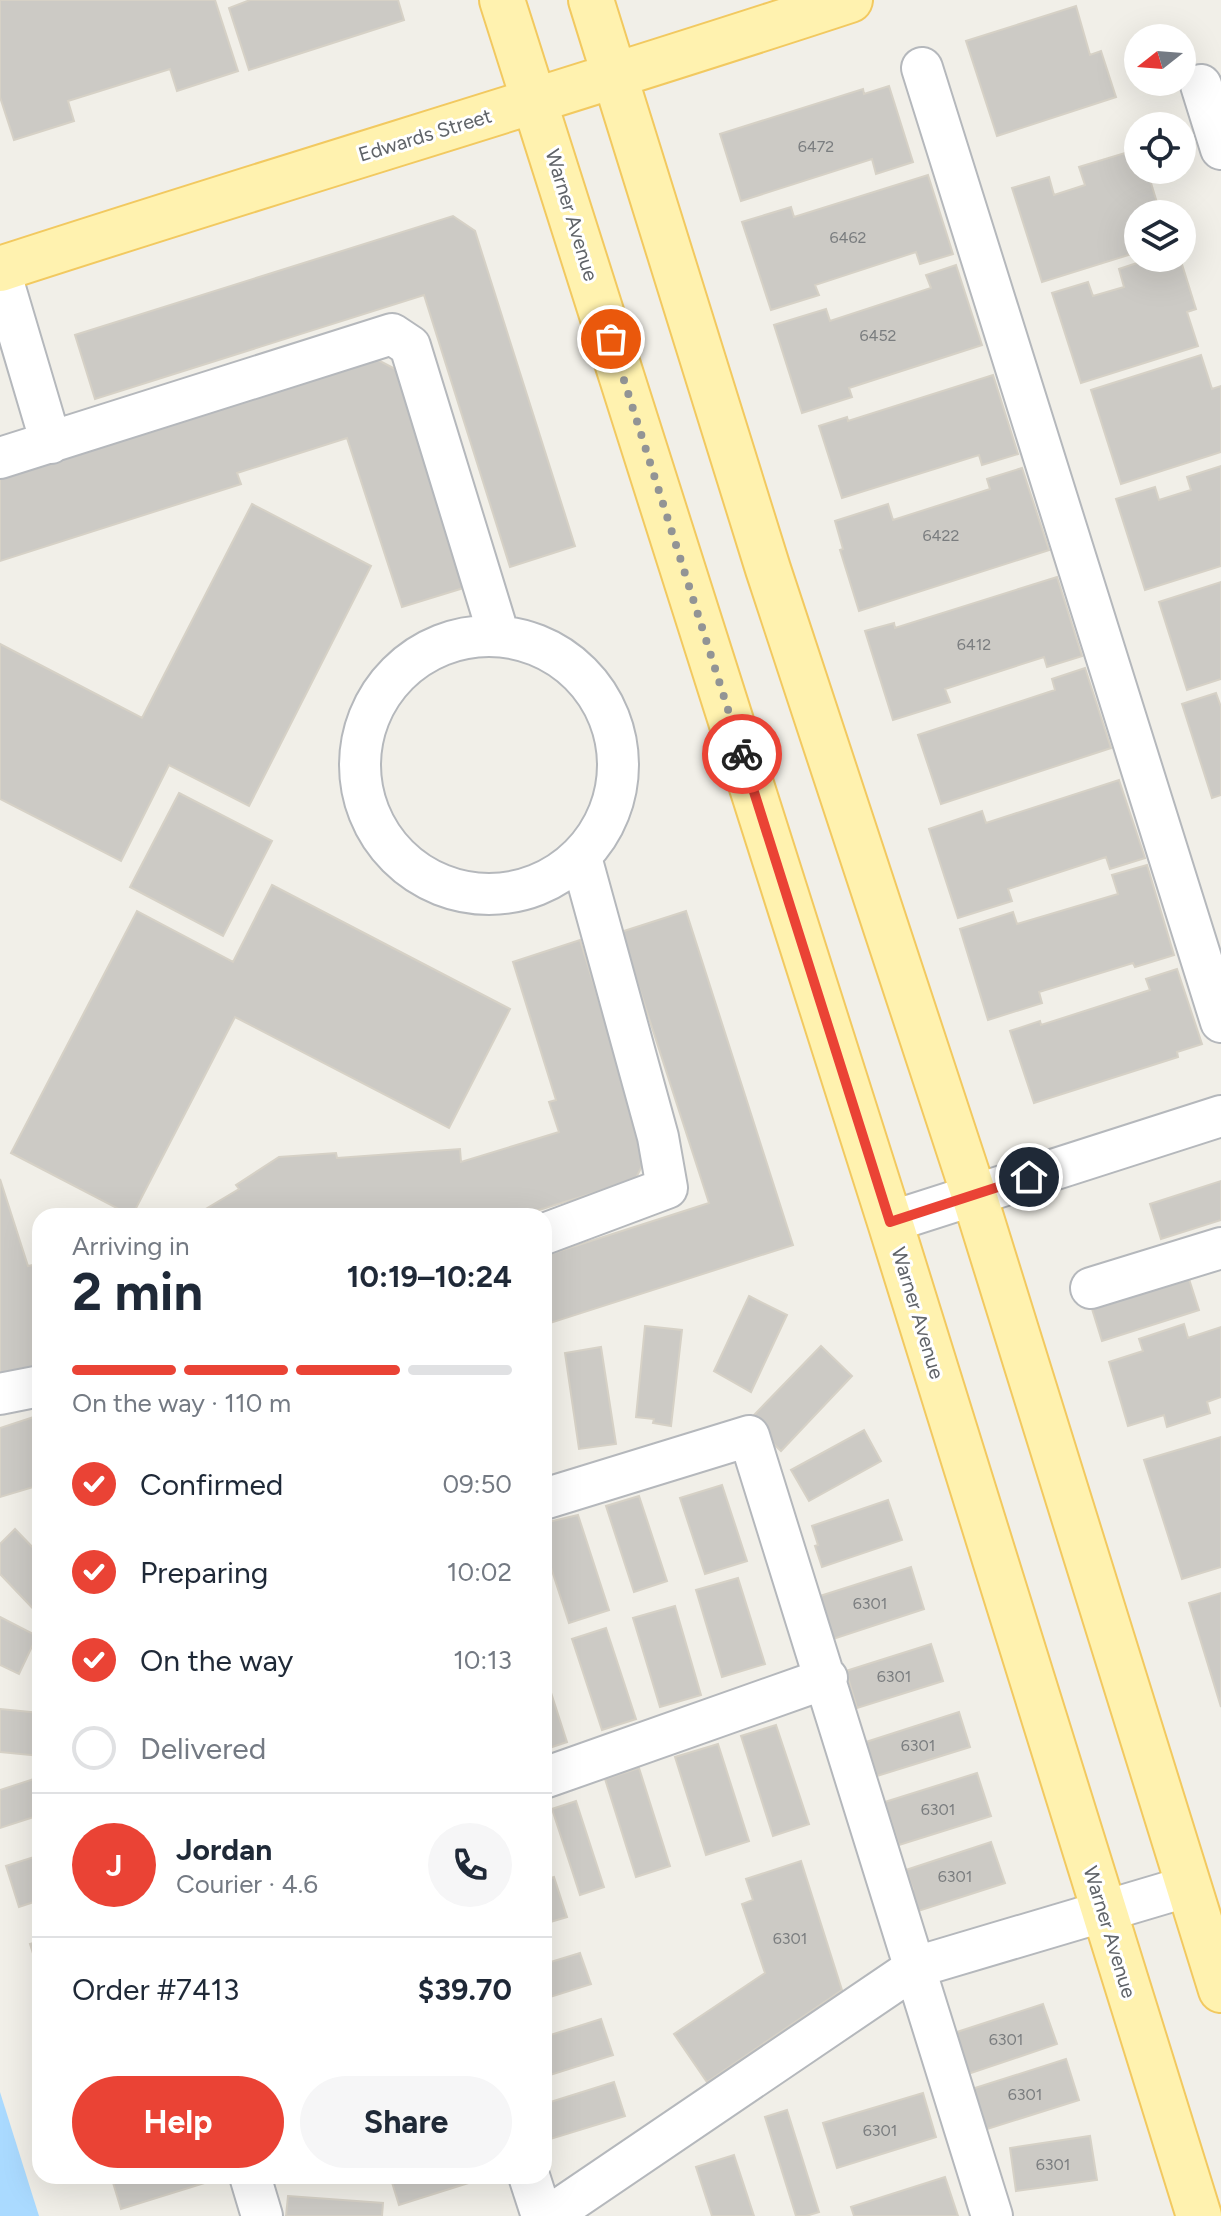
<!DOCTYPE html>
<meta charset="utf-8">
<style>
body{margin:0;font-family:Figtree,sans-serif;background:#f6f6f7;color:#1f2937;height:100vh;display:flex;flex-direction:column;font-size:30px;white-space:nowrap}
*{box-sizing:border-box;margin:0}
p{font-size:26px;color:#747a83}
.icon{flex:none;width:44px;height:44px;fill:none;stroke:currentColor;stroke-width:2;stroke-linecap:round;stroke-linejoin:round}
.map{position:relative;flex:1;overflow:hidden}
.sheet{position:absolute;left:32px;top:1208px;width:520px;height:976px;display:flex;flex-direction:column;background:#fff;border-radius:24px;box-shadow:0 8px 32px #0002}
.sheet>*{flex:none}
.needle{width:52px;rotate:253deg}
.fabs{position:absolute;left:1124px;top:24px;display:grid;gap:16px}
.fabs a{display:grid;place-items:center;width:72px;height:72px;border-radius:50%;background:#fff;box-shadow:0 8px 32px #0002;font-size:40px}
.pin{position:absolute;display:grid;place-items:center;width:68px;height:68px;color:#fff;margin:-34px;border:4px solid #fff;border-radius:50%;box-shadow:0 2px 8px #0007}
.courier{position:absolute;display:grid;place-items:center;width:80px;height:80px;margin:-40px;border:6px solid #ea4335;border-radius:50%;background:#fff;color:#222;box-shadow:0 2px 10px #0007}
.overview em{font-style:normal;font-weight:700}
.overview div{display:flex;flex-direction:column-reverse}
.overview{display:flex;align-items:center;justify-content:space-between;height:136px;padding:0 40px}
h1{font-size:52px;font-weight:700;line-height:60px}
.bar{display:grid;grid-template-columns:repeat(4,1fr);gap:12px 8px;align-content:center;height:96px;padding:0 40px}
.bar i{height:10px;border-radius:6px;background:#e0e1e3}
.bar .current{background:#ea4335}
.bar p{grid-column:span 4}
.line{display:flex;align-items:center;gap:20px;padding:0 40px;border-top:2px solid #e0e1e3}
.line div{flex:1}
.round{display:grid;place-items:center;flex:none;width:84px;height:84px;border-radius:42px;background:#f6f6f7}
ol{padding:0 40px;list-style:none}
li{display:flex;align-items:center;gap:24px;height:88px}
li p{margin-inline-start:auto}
li .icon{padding:8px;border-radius:50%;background:#ea4335;color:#fff;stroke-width:4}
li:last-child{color:#747a83}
li i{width:44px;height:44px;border:4px solid #e0e1e3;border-radius:50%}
.primary-button{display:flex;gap:16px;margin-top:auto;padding:16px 40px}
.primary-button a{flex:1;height:92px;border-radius:48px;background:#ea4335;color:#fff;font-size:32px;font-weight:700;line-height:92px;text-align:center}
.primary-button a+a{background:#f6f6f7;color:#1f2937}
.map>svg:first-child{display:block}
</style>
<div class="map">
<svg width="1221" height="2216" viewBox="0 0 1221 2216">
<rect width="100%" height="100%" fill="#f1efe8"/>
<path fill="#aadaff" d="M0,2092L39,2216H0Z"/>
<path fill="#cccac5" stroke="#d6d1c6" stroke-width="2" d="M0,0H215L238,71L177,91L170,69L68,101L74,121L14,140L0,97Z
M250,0H398L404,20L249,70L229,8Z
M1076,6L1090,55L1101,51L1116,97L997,136L966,41Z
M889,86L913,162L876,174L872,159L741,201L720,134L863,89L864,94Z
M1138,149V170H1147L1159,209L1149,212L1150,214H1138V252L1042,282L1012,188L1049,177L1054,195L1085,185L1079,167Z
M928,175L953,254L920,264L916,252L815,285L819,295L771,310L742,222L791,207L794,217Z
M453,216L475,231L575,546L510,567L424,295L95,399L75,335Z
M1152,258H1180L1196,309L1187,312L1198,346L1081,383L1052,293L1088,282L1093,296L1124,287L1119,269Z
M956,265L982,345L849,388L852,397L802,413L774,325L826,309L830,321L931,288L926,275Z
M1201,355L1212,389L1221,386V452L1121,484L1091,390Z
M374,358L401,372L470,586L402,607L347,438L237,473L241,484L0,561V477Z
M993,375L1018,454L982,465L979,455L842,498L819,426L847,417L848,421Z
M1221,466V566L1145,590L1116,499L1155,487L1159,500L1191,490L1187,477Z
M1022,468L1049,550L859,611L840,550L843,549L835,521L888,504L893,520L990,489L987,479Z
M252,504L371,566L249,806L169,765L121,861L0,799V644L142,718Z
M1057,577L1082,656L1047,667L1044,657L945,689L950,702L893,720L865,631L894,623L895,628Z
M1221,582V679L1187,690L1159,602Z
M1085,668L1111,748L941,804L918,735L1055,690L1052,679Z
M1216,693L1221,707V795L1212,798L1182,704Z
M1119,780L1145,858L1110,869L1106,857L1008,889L1012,901L958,918L929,829L982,811L986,823Z
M179,793L272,841L223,936L130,887Z
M1147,865L1174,955L1135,967L1133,963L1039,992L1042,1003L988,1020L960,929L1013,912L1017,924L1118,894L1112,875Z
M272,885L510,1009L449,1128L235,1017L132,1216L11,1153L137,911L233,962Z
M686,911L793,1245L544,1325V1256L709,1203L621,932Z
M580,940L647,1156L635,1180L520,1216H194L239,1189L236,1185L279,1157L336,1153L337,1158L460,1149L461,1162L559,1132L549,1102L556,1100L513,962Z
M1177,969L1202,1044L1177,1052L1178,1057L1034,1103L1010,1031L1040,1021L1041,1025L1150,990L1146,979Z
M0,1179L28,1266L33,1265L40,1287V1369L0,1374Z
M1221,1181V1220L1161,1239L1150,1204Z
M1189,1279L1199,1310L1102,1341L1092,1309Z
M749,1296L787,1315L751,1392L714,1371Z
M1184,1324L1188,1338L1221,1327V1397L1207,1402L1210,1413L1167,1427L1164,1415L1128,1426L1109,1362L1143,1351L1139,1339Z
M645,1326L682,1330L671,1426L653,1423L654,1419L636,1417Z
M821,1346L852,1376L781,1451L764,1435L752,1417Z
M601,1347L616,1444L579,1449L565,1353Z
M40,1415V1485L0,1497V1428Z
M864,1430L881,1461L809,1501L791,1470Z
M1221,1437V1567L1182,1579L1144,1460Z
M722,1485L747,1561L705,1574L680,1498Z
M639,1496L667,1581L634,1592L606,1506Z
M888,1500L902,1540L822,1567L815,1546L818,1545L812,1526Z
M578,1515L609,1610L569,1623L544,1546V1523Z
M15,1529L40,1555V1616L0,1574V1544Z
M911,1567L924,1609L830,1640L817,1597Z
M738,1578L765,1664L722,1677L696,1590Z
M1221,1593V1707L1189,1603Z
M675,1606L701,1695L660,1707L633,1618Z
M0,1617L37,1636L19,1674L0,1665Z
M606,1628L636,1719L602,1730L572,1639Z
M931,1644L943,1681L857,1708L846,1671Z
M544,1671L567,1742L546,1749L544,1747Z
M0,1709L40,1713V1756L0,1752Z
M959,1712L970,1747L877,1776L866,1742Z
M776,1725L809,1824L773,1836L741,1736Z
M718,1744L749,1841L706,1855L675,1757Z
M639,1768L670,1866L636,1877L605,1779Z
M977,1773L991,1816L899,1845L885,1802Z
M40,1777V1815L0,1828V1790Z
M576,1801L604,1887L580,1895L552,1809Z
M991,1842L1005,1883L915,1912L909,1891L913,1889L906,1870Z
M40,1855V1900L19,1907L6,1866Z
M801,1861L842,1990L707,2082L674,2034L765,1973L742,1904L753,1900L746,1879Z
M554,1877L567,1917L544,1924V1880Z
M40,1941V1976L30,1944Z
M580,1953L591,1984L544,1999V1964Z
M1043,2004L1057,2044L968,2074L954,2033Z
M601,2019L613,2055L544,2077V2037Z
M1066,2059L1079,2100L984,2130L972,2089Z
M614,2082L625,2116L544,2141V2104Z
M923,2093L936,2137L837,2168L823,2123Z
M787,2110L819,2212L806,2216H796L765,2117Z
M1090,2136L1097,2180L1016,2191L1010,2148Z
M734,2155L754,2216H712L696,2167Z
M111,2176H213L214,2180L121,2209Z
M390,2176H480L481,2179L399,2205Z
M945,2177L958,2216H854L851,2207Z
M288,2196L383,2203L382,2216H286Z"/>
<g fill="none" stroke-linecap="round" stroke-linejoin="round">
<g stroke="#b5b8bc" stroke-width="44">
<path id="minor" d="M922,68L1221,1022
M1201,85L1221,149
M0,271L51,443
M0,458L392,334L410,346L499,636
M360 765a129 129 0 1 1 258 0a129 129 0 1 1-258 0Z
M890,1222L1221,1116
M544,1234L667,1188L658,1137L581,857
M1091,1288L1221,1248
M0,1394L40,1386
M544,1499L749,1436L992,2216
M544,1778L827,1678
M250,2176L262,2216
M529,2176L542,2216
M549,2216L916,1967L1189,1886"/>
</g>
<g stroke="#f2c960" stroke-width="48">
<path id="major" d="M502,0L890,1222L1199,2216
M591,0L768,569L974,1195L1221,1990
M0,269C283,177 567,93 850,0"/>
</g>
<use href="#minor" stroke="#fff" stroke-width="40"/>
<use href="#major" stroke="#fff2af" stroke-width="44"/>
</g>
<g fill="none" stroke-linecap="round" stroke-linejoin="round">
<path stroke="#929495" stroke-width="8" stroke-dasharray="0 14.4" d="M611,339L742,754"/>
<path stroke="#ea4335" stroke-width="10" d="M742,754L890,1222L1029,1177"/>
</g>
<g text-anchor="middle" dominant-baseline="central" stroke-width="6" stroke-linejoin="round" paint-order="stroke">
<g font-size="16" fill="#7a7d7f">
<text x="816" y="146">6472</text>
<text x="848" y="237">6462</text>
<text x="878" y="335">6452</text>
<text x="941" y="535">6422</text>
<text x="974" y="644">6412</text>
<text x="870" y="1603">6301</text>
<text x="894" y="1676">6301</text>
<text x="918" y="1745">6301</text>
<text x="938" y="1809">6301</text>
<text x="955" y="1876">6301</text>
<text x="790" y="1938">6301</text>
<text x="1006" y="2039">6301</text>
<text x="1025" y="2094">6301</text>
<text x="880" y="2130">6301</text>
<text x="1053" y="2164">6301</text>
</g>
<g font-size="20" fill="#5f6368" stroke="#fff">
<text transform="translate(425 135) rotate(-17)">Edwards Street</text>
<text transform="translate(572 215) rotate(73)">Warner Avenue</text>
<text transform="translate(918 1313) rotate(73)">Warner Avenue</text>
<text transform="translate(1110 1932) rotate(73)">Warner Avenue</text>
</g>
</g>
</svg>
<div class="fabs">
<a><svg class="needle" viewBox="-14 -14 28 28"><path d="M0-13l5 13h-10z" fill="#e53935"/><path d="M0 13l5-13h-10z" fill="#747a83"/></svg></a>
<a><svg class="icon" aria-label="locate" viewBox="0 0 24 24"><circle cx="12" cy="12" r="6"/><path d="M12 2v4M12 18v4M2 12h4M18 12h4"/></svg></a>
<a><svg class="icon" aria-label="layers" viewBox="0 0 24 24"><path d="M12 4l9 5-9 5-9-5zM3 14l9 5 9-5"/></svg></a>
</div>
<div class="pin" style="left:611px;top:339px;background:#ea580c"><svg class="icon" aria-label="bag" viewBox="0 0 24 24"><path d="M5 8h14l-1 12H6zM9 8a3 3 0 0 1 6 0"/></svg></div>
<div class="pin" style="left:1029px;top:1177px;background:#1f2937"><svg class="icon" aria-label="home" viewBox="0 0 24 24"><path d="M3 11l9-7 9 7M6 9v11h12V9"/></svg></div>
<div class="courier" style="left:742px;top:754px"><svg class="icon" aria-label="bike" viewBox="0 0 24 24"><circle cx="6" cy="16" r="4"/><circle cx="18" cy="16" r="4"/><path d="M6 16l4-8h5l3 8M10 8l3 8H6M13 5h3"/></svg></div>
<section class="sheet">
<div class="overview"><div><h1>2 min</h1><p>Arriving in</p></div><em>10:19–10:24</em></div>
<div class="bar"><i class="current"></i><i class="current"></i><i class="current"></i><i></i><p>On the way · 110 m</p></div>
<ol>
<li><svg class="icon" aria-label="check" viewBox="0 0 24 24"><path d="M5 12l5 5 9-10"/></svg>Confirmed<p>09:50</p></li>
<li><svg class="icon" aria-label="check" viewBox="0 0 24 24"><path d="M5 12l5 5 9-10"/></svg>Preparing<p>10:02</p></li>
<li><svg class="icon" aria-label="check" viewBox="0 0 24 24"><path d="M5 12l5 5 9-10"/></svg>On the way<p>10:13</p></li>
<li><i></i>Delivered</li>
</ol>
<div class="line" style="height:144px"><b class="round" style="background:#ea4335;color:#fff">J</b><div><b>Jordan</b><p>Courier · 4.6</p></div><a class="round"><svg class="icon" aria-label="phone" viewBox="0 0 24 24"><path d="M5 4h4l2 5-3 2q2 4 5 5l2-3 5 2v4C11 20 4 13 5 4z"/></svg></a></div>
<div class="line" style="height:104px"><div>Order #7413</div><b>$39.70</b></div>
<div class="primary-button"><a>Help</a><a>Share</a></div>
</section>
</div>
